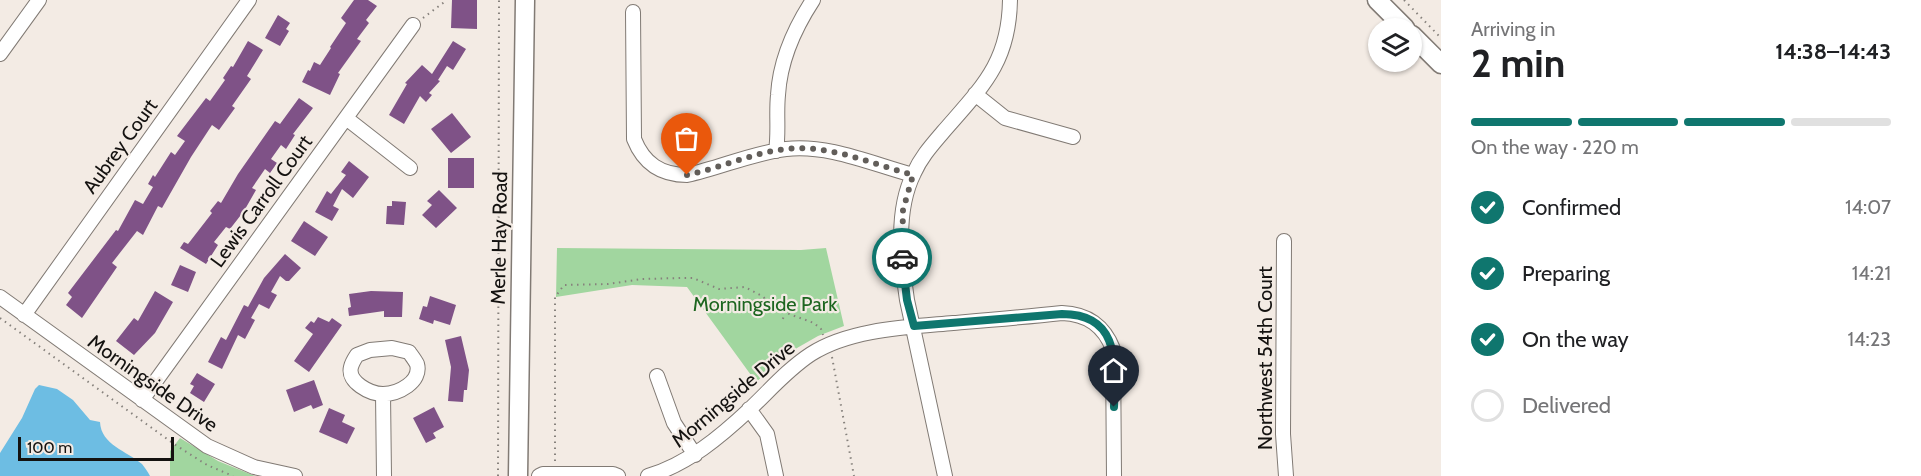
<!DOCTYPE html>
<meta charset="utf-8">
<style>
body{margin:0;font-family:Cabin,sans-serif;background:#f6f6f6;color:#202124;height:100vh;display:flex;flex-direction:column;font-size:22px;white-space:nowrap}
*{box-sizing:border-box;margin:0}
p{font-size:20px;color:#757577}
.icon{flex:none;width:33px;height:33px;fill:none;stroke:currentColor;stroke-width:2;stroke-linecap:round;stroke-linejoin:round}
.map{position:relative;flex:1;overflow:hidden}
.panel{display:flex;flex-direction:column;background:#fff;width:480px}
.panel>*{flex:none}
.controls{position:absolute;left:1368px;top:18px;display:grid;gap:12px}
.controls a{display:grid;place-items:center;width:54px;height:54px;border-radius:50%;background:#fff;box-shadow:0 2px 4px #0004;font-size:30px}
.scale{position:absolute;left:18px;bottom:15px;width:156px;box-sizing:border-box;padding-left:6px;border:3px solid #141210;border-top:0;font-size:16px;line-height:21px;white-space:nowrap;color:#141210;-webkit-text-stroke:4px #f3ebe4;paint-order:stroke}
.pin{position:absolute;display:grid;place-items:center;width:51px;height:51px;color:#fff;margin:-62px -26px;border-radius:50% 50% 50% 0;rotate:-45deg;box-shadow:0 0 6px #0007}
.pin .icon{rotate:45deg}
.courier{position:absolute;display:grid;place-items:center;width:60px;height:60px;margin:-30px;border:4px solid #0f766e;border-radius:50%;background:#fff;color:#222;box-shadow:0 2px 8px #0007}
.summary em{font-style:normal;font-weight:800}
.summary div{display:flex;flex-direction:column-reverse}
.summary{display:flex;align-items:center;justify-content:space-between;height:102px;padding:0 30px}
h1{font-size:39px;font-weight:800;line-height:45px}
.bar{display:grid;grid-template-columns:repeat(4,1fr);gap:9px 6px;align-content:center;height:72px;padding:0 30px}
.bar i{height:8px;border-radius:4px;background:#e0e0e0}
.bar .current{background:#0f766e}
.bar p{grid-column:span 4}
ol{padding:0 30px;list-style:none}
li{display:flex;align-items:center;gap:18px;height:66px}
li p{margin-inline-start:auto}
li .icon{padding:6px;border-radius:50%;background:#0f766e;color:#fff;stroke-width:4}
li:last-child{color:#757577}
li i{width:33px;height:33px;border:3px solid #e0e0e0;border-radius:50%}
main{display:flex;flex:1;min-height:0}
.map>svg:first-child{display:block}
</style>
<main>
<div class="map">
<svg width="1441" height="476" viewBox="0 0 1441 476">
<rect width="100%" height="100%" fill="#f3ebe4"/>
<path fill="#a1d69f" d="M557,248L801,250L826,248L844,326L818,336L797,348L756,382L687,287L632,285L556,297Z
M180,438L218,461L255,476H170V451Z"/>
<path fill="#6dbde3" d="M39,385L57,389L73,400L90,420L100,422C101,445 127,451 142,464C145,468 148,472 150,476H0V453L22,418L35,389Z"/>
<path fill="#7f5287" d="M354,0H368L377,6L366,20L369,23L357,39L361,41L338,73L340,74L330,95L302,82L308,70L310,71L314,62L320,65L331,48L330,47L346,23L341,18Z
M452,0H477V29L451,28Z
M278,15L290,23L286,29L289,31L280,46L265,38Z
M248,41L263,50L247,76L251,79L232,106L235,108L219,130L212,125L191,157L162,208L158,206L143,235L137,231L112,263L117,267L82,318L66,305L72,297L68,293L116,230L118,231L135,200L143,204L153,187L148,184L153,175L155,177L171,152L175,155L185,141L177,136L206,98L210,101L225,80L223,78L231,66L233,67Z
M453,41L466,49L453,70L447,66L438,80L440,81L429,93L432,95L426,102L420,96L404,124L389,115L407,84L405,83L422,65L432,74Z
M299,98L313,108L293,134L295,135L286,149L281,145L271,159L277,163L270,173L265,169L252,188L256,190L244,211L230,229L226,227L214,242L218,245L206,264L180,248L184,242L188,244L212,213L210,211L218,201L221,203L238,174L275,121L280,124Z
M452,113L471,137L451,153L431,129Z
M448,158H474V188H448Z
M349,161L369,177L353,198L342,189L333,206L339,209L332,221L315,212L327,191L331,194L346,175L341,172Z
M439,190L457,208L436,228L422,215L432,205L427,201Z
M392,201L406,202L404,225L386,224L387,206H392Z
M304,221L328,237L315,256L291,241Z
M285,254L301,268L289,281H286L280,276L271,292L277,295L269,309L259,304L251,318L255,320L245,339L238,335L222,369L208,362L221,337L226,340L244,305L248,307L264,278Z
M180,265L196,272L188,292L171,285Z
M155,291L173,302L155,333L134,355L116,341L134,318L138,321Z
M371,291L403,292L402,317H384V311L349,316L348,308L351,307L349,294Z
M430,296L456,305L450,325L434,320L433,324L419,319L423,306L427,307Z
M318,317L329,322L332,318L342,325L309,372L294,361L313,334L305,328L311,321L314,323Z
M461,336L469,370L467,390H464L463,402L448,401L451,367L445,340Z
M197,373L215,384L204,402L190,393L194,386L190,384Z
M314,380L323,405L313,409L311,405L294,412L286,390Z
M434,407L444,427L433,433L436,438L426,443L413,418Z
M329,408L345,415L342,422L355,428L347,444L319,432Z"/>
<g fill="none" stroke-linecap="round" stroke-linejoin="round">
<g stroke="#817a74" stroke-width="16">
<path id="minor" d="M633,12L634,139C644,164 661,175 687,175C720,168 752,153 786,149C828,144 872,164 913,175
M0,54L39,0
M975,94L1005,118L1073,137
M346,118L410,168
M776,151C779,132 776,114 778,95C780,60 794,29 813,0
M1284,241L1283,434L1286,476
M0,297L207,446L254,467L295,476
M24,315L249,0
M392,348L409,352C411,355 415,360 417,364C422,382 398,394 383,394C370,394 347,382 351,367C352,363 355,358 357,355L370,350Z
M657,376L674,423L695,455
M383,394L384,476
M142,400L413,25
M749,409L767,434L776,476
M539,476L543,474H613L618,476
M648,476C688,464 720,437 750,409C770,390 788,369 811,354C850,329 908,327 953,323C989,320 1026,317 1062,313C1088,314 1104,326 1113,349L1114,476
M945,476L907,300C901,259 895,211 914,173C921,157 932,145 943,132C982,87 1009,63 1010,0"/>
</g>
<g stroke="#817a74" stroke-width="21">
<path id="major" d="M1377,0L1405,28
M1412,35L1441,64
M518,476L525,0"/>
</g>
<path stroke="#86817c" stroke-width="2" stroke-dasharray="1.5 4.5" stroke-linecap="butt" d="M1404,0L1441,38
M423,18L447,0
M0,318L174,444L207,465L233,476
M783,319L784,313
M832,357L854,476
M555,461V297L564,285L608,284L642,279L681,278H693L719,289L745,287L762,296L778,310L814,323L821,329L823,335
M498,476L499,0"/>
<use href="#minor" stroke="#fff" stroke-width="14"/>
<use href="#major" stroke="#fff" stroke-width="18"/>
</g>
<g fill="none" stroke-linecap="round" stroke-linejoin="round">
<path stroke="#625e5a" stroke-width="6" stroke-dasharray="0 10.8" d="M687,175C720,168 752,153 786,149C829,144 872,164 913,175L903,210L902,258"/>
<path stroke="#0f766e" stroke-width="8" d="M902,258L907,300L914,326L1062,314C1121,314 1115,364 1114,407"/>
</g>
<g text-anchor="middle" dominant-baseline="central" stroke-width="4.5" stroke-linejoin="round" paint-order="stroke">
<g font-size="20" fill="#141210" stroke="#f3ebe4">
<text transform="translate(120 146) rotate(-54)">Aubrey Court</text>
<text transform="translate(261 201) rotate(-54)">Lewis Carroll Court</text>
<text transform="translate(499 238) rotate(-89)">Merle Hay Road</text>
<text transform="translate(1265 358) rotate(-90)">Northwest 54th Court</text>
<text transform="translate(153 383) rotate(35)">Morningside Drive</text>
<text transform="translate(733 394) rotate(-40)">Morningside Drive</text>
</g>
<g font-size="20" fill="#1d6620" stroke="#f3ebe4">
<text x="765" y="304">Morningside Park</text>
</g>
</g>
</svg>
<div class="controls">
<a><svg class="icon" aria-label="layers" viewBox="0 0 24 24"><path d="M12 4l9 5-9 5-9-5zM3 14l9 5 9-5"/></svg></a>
</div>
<div class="scale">100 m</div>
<div class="pin" style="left:687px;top:175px;background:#ea580c"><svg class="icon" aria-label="bag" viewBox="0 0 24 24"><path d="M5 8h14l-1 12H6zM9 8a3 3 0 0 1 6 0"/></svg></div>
<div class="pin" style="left:1114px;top:407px;background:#1f2937"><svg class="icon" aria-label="home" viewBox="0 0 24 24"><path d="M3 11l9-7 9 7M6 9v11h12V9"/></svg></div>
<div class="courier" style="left:902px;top:258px"><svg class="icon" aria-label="car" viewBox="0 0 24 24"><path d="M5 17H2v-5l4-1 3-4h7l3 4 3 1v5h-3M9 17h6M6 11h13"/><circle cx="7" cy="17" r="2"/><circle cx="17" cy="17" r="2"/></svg></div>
</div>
<section class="panel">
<div class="summary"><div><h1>2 min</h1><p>Arriving in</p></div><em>14:38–14:43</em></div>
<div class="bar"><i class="current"></i><i class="current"></i><i class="current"></i><i></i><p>On the way · 220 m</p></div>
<ol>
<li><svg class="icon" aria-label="check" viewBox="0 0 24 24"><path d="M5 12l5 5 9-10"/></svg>Confirmed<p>14:07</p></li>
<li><svg class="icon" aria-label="check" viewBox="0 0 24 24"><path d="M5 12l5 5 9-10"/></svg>Preparing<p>14:21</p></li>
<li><svg class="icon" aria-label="check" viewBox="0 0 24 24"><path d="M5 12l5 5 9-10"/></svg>On the way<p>14:23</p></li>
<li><i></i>Delivered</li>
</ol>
</section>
</main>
